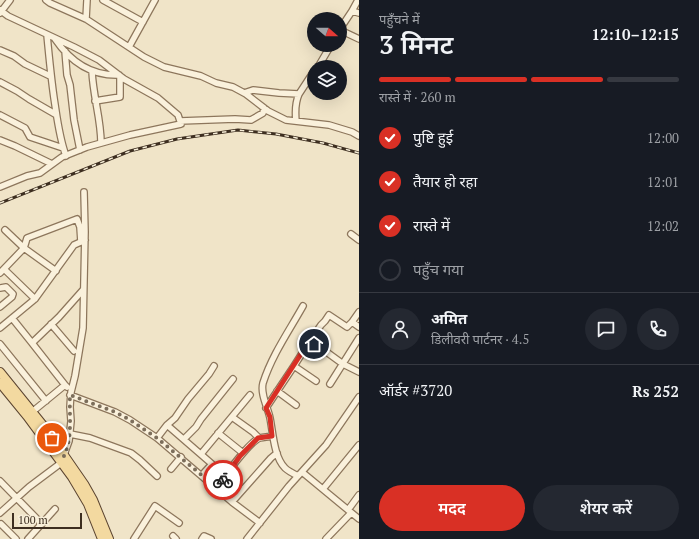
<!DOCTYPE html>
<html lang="hi">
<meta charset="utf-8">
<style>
body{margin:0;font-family:"PT Serif","Noto Sans Devanagari",serif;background:#242831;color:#f1f3f6;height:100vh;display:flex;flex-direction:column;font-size:15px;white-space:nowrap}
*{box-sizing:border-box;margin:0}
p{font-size:13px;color:#9ea1a6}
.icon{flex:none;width:22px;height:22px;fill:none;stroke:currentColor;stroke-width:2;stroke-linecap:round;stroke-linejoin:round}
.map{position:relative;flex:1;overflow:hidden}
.side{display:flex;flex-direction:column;background:#171b24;width:340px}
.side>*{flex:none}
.needle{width:26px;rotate:110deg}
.controls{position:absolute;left:307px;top:12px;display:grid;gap:8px}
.controls a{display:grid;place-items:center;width:40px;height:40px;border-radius:50%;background:#171b24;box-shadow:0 4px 16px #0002;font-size:20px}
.scale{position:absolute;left:12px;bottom:10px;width:70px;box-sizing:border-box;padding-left:4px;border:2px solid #3d2e20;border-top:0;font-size:11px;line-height:14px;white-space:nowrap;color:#3d2e20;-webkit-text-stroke:3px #f7eed8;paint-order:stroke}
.pin{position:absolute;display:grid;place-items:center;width:34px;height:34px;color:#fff;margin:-17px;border:2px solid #fff;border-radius:50%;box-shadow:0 1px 4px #0007}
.courier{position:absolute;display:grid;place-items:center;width:40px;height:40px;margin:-20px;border:3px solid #d93025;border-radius:50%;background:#fff;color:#222;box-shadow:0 1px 5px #0007}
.headline em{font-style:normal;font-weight:600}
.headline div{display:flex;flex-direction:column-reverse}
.headline{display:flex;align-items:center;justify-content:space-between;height:68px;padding:0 20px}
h1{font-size:26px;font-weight:600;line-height:30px}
.bar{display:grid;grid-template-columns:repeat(4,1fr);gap:6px 4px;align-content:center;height:48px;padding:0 20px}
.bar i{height:5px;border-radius:3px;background:#363941}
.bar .active{background:#d93025}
.bar p{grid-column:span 4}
.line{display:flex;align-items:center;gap:10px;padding:0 20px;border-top:1px solid #363941}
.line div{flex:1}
.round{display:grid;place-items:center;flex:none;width:42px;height:42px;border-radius:21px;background:#242831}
ol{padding:0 20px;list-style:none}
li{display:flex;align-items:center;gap:12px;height:44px}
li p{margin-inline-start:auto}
li .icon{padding:4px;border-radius:50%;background:#d93025;color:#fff;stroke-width:4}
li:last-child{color:#9ea1a6}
li i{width:22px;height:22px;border:2px solid #363941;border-radius:50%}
.action{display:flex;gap:8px;margin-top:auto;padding:8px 20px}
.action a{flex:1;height:46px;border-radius:24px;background:#d93025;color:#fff;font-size:16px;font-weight:600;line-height:46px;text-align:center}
.action a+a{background:#242831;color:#f1f3f6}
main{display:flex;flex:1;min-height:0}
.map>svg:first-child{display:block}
</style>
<main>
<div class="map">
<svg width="359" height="539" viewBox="0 0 359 539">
<rect width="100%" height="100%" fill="#f0e4c8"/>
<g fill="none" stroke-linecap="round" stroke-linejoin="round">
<g stroke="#8d765c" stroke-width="8">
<path id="street" d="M46,0L50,3L86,19L144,57L164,67L201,76L216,83L233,87L246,94L268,111L286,120L329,125L352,132L359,136
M103,0L143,22
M0,10L8,16L74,47L99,60L124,79L158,98L178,115L181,124L130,135L87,147L62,157L40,173L27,176L0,187
M352,11L358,0
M0,13L10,0
M86,19L87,0
M340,29L352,11L359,13
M340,30L359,39
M47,35C49,56 51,77 54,98C57,117 59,137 66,156
M55,39C70,61 91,76 119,75
M129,47L155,0
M0,50L14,56L25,64L50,76
M65,51L67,75L70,85L74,120L80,150
M318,67L331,45
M92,71C93,96 101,119 101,143
M0,82L17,91L29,99L55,114
M244,93L253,90L279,93L299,94L314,71
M95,101L120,97V76
M0,115L25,128L30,137L63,148
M180,121L235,119L251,120L263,113L264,108
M296,121C295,111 295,103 299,94
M0,140L15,146L52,164
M5,230L24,248L56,271
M351,234L359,240
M4,269L35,299
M0,273L24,248L27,238L77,219L80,227L81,242
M0,288L6,287L13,294L12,297L0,307
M359,312L352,322L359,327
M12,318L32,343
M51,324L74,351
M0,328L35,299L74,245L85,240
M310,340L343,364L359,372
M0,344L46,401
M294,366L316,381
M330,384L359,338
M65,385L32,343L59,317L83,290
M277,391L296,405
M70,395L115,412L130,420L157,438L232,502L260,523
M266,408L294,366L308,344L321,325L325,321L329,315L347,327L352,322
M32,412L65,385L67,387
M232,417L253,432L259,438
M167,425L212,464L202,475
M218,433L243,453
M70,434L90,438L131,453L140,460L157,476
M157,438L167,425L175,418L188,399L209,374L214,366
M184,439L196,427L201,419L233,379
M201,454L250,395
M171,469L181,457
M302,472L359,519
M298,476C294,474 288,471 285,468C274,457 273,433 270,418C268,408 260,394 263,383C272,355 289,331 303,306
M0,481L42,524
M216,487C225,477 249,441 260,438C264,437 268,437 272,436
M323,489L359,445
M232,502L271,458L277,453
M348,510L359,495
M0,513L29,487L61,463L69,441L71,421L70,407L71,392L75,376L83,328L85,232L84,192
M1,524L16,539
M173,536L176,539
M28,539L55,509
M134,539L155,506L179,523
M202,539L204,536L211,539
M247,539L289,486L326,445L359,397
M326,539L351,513"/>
</g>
<g stroke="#5b4430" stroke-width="10">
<path id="primary" d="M0,372L46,429L84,484L93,500L109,539
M0,383L27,416L72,477L88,504L102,539"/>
</g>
<use href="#street" stroke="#faf1dc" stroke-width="5.5"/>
<use href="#primary" stroke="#f3d9a0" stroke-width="8"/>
<g stroke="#3d2e20" stroke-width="3">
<path id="rail" d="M0,203L130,151L177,139L238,130L276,134L323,143L359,153"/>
</g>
<use href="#rail" stroke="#f7eed8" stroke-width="1.5" stroke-dasharray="4.5" stroke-linecap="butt"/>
</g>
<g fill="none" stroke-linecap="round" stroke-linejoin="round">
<path stroke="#7c6e5b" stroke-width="4" stroke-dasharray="0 7.2" d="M52,438L64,456C73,436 69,416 70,395L115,412L130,420L157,438L216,487L223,480"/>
<path stroke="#d93025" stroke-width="5" d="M223,480L240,456L258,438L272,436L270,417L266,408L310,340L314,344"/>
</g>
</svg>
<div class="controls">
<a><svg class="needle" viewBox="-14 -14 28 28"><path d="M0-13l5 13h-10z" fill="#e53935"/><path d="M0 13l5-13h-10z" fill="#9ea1a6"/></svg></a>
<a><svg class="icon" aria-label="layers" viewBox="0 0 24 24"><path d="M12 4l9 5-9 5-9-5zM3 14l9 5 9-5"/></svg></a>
</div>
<div class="scale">100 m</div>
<div class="pin" style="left:52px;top:438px;background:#ea580c"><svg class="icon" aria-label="bag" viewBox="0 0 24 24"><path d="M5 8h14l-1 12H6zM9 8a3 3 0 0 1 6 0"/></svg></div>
<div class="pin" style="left:314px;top:344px;background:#1f2937"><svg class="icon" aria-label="home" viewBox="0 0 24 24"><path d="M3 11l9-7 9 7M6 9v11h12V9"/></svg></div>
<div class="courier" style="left:223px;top:480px"><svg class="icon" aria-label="bike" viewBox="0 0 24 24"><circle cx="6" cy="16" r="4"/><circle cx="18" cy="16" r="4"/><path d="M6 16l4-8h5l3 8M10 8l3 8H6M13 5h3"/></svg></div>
</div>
<section class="side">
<div class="headline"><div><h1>3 मिनट</h1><p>पहुँचने में</p></div><em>12:10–12:15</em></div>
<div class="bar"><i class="active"></i><i class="active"></i><i class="active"></i><i></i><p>रास्ते में · 260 m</p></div>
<ol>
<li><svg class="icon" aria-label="check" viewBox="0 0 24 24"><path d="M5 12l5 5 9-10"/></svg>पुष्टि हुई<p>12:00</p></li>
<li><svg class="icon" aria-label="check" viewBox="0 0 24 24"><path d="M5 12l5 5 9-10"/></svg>तैयार हो रहा<p>12:01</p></li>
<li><svg class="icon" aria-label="check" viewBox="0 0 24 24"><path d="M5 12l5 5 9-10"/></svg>रास्ते में<p>12:02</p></li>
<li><i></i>पहुँच गया</li>
</ol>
<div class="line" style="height:72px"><a class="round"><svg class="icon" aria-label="person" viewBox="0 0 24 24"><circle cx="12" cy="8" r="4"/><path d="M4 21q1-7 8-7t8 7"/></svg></a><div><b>अमित</b><p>डिलीवरी पार्टनर · 4.5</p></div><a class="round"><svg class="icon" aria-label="chat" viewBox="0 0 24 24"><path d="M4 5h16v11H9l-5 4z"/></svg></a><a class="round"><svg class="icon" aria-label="phone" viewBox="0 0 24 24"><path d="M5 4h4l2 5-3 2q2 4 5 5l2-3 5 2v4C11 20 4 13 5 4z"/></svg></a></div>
<div class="line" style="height:52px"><div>ऑर्डर #3720</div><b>Rs 252</b></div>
<div class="action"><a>मदद</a><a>शेयर करें</a></div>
</section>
</main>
